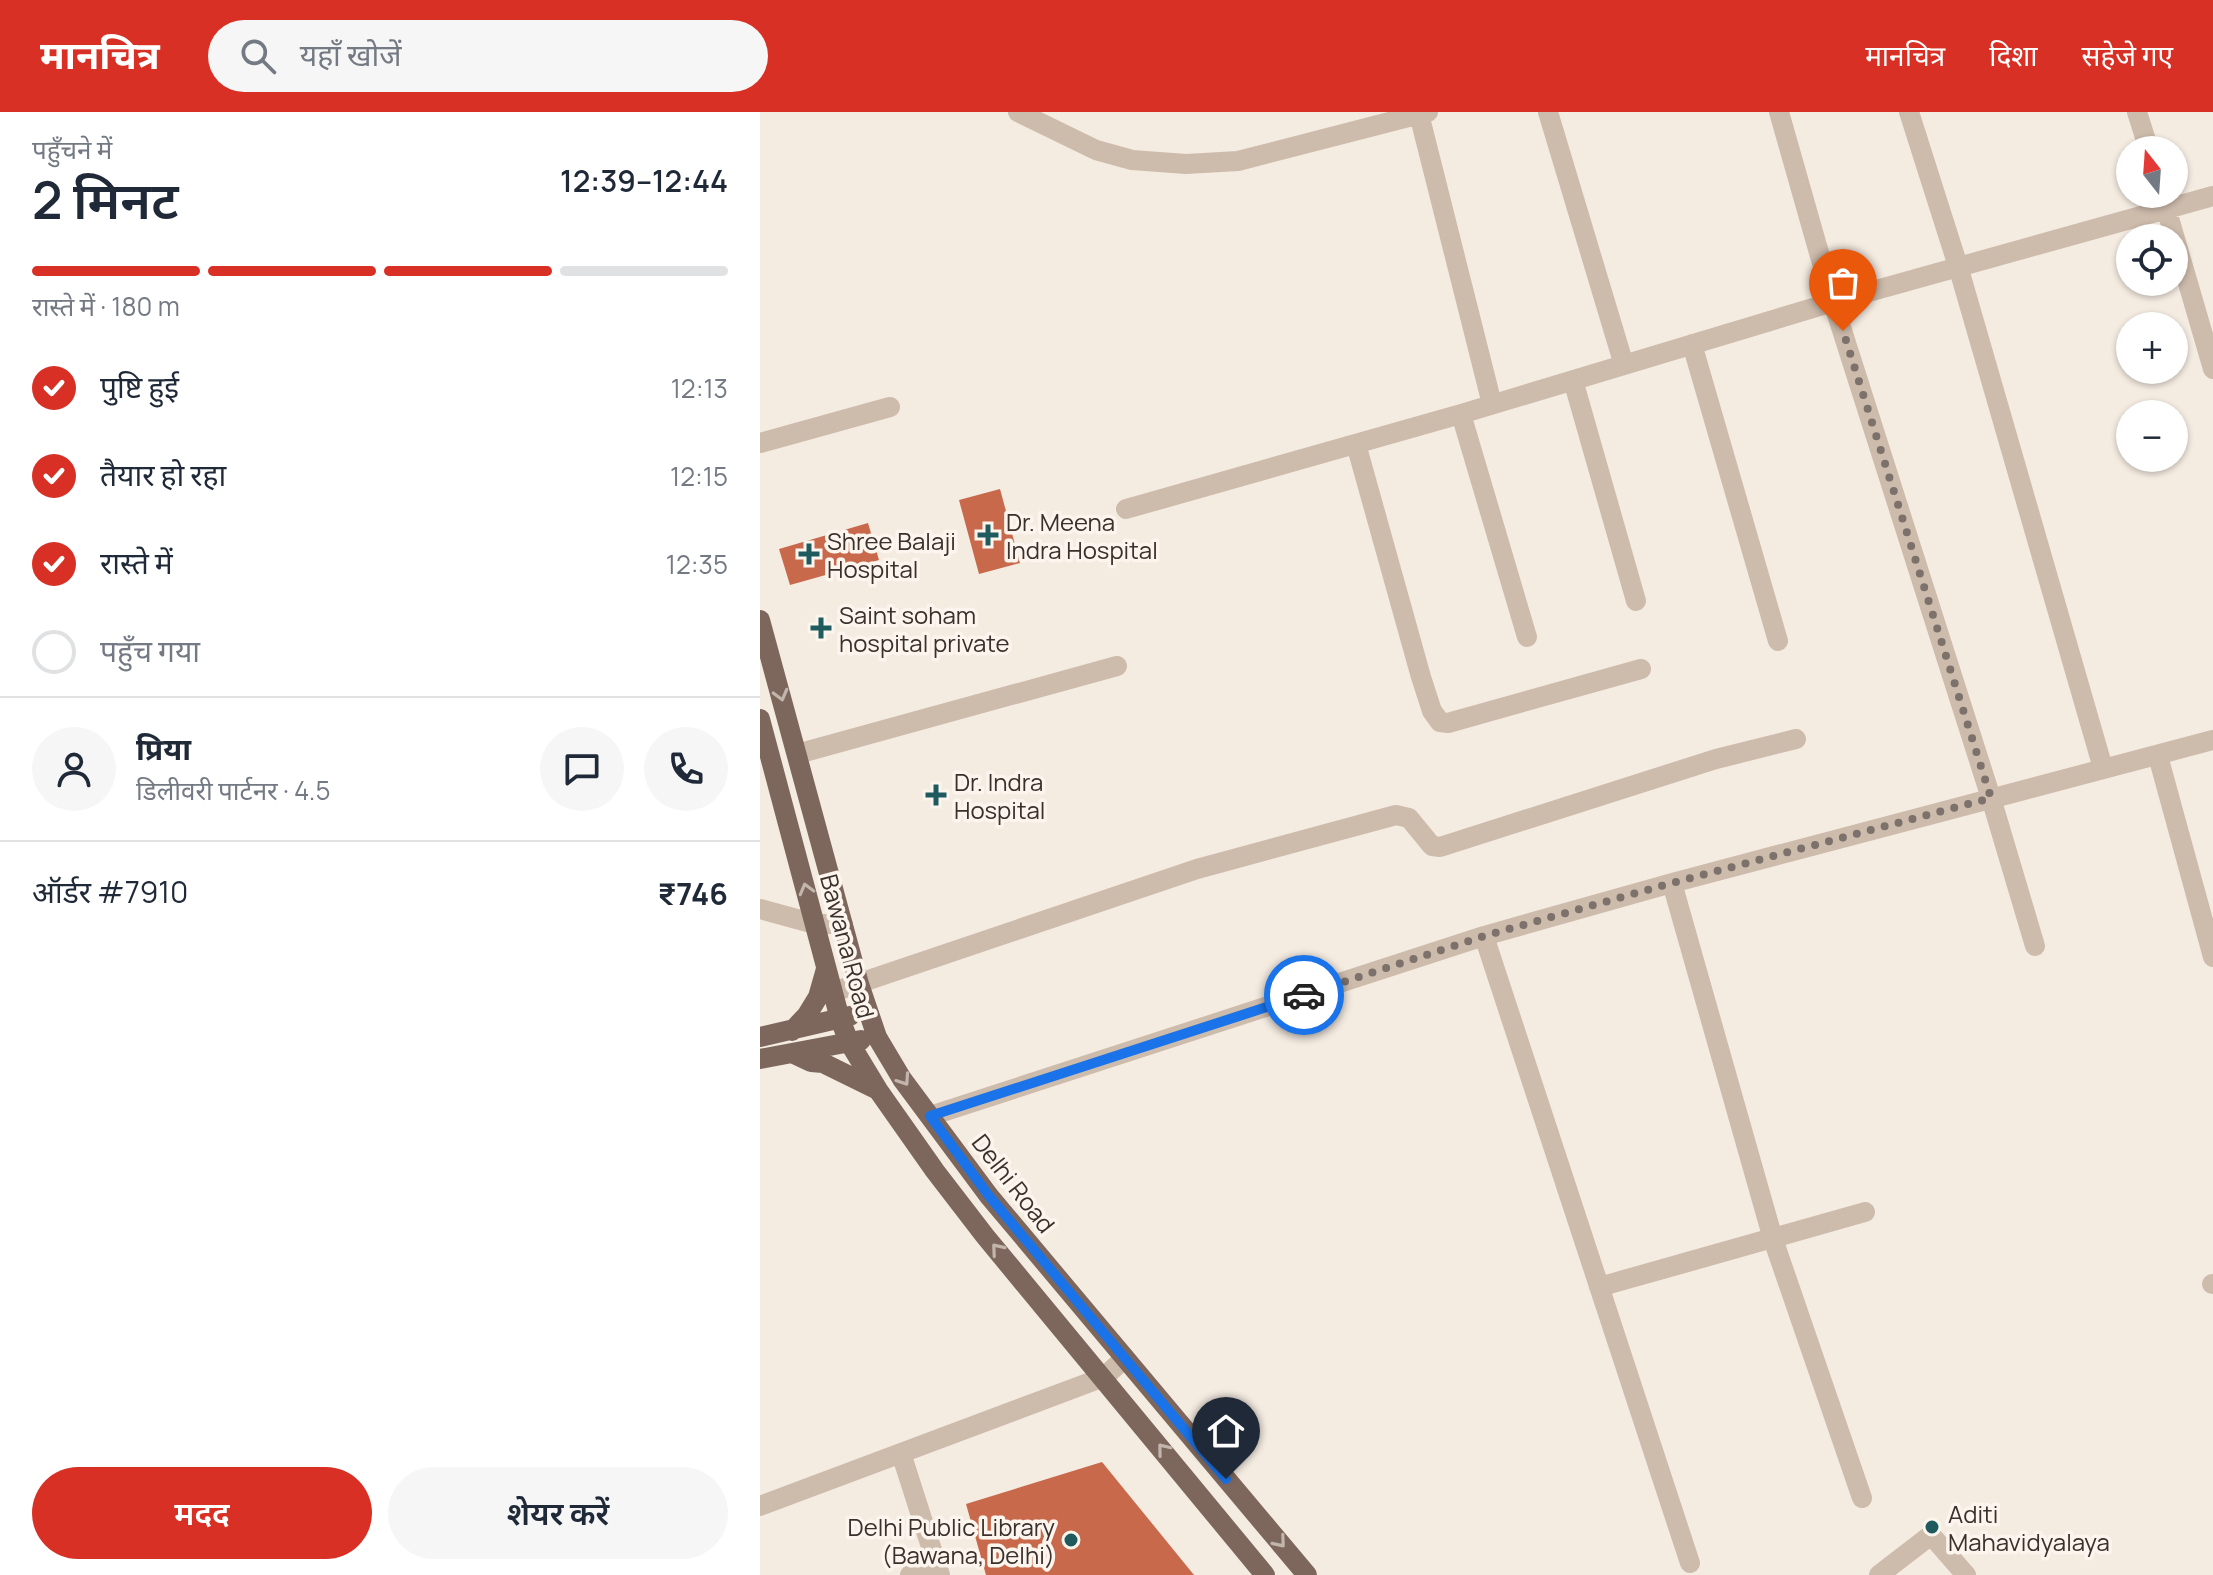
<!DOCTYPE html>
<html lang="hi">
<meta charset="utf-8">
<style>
body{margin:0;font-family:Manrope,"Noto Sans Devanagari",sans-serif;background:#f6f6f7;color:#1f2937;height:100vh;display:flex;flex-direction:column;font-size:30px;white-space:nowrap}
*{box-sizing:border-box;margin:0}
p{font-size:26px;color:#747a83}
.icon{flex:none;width:44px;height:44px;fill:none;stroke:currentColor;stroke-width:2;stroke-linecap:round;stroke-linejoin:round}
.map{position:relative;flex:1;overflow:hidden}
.drawer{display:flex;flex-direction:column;background:#fff;width:760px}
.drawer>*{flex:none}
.needle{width:52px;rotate:343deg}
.controls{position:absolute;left:1356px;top:24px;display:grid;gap:16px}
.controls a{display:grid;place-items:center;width:72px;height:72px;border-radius:50%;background:#fff;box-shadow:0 2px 6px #0004;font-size:40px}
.pin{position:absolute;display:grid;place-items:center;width:68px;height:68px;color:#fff;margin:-82px -34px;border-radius:50% 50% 50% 0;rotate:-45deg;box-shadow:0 0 8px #0007}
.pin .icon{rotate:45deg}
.courier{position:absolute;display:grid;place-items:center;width:80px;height:80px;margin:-40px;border:6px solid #1a73e8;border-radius:50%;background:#fff;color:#222;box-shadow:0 2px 10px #0007}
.overview em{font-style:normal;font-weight:600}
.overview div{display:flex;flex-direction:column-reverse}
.overview{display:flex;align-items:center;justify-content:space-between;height:136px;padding:0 32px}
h1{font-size:52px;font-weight:600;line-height:60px}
.bar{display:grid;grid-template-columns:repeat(4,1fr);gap:12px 8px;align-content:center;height:96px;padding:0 32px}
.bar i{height:10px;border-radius:6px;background:#e0e1e3}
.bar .active{background:#d93025}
.bar p{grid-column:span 4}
.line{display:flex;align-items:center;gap:20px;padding:0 32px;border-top:2px solid #e0e1e3}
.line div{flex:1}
.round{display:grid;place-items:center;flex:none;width:84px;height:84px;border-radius:42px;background:#f6f6f7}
ol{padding:0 32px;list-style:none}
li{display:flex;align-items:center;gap:24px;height:88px}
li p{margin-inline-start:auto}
li .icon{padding:8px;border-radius:50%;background:#d93025;color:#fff;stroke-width:4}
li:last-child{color:#747a83}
li i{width:44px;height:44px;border:4px solid #e0e1e3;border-radius:50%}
.action{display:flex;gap:16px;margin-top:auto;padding:16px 32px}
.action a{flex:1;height:92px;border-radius:48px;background:#d93025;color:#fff;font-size:32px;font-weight:600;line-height:92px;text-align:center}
.action a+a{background:#f6f6f7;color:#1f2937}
header{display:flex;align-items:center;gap:48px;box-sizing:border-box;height:112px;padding:0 40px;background:#d93025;color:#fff}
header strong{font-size:38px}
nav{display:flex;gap:44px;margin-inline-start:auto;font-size:28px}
.search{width:560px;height:72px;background:#f6f6f7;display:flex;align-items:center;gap:20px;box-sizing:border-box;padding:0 28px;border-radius:44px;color:#747a83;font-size:30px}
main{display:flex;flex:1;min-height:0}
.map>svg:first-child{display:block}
</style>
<header>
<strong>मानचित्र</strong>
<div class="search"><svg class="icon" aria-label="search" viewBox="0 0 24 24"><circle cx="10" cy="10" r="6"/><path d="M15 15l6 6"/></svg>यहाँ खोजें</div>
<nav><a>मानचित्र</a><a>दिशा</a><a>सहेजे गए</a></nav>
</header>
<main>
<section class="drawer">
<div class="overview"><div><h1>2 मिनट</h1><p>पहुँचने में</p></div><em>12:39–12:44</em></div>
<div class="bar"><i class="active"></i><i class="active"></i><i class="active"></i><i></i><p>रास्ते में · 180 m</p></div>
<ol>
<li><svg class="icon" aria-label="check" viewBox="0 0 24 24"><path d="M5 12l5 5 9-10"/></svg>पुष्टि हुई<p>12:13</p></li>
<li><svg class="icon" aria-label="check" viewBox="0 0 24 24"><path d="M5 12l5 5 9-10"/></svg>तैयार हो रहा<p>12:15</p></li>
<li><svg class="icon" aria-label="check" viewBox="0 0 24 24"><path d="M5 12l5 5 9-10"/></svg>रास्ते में<p>12:35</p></li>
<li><i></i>पहुँच गया</li>
</ol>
<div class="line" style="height:144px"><a class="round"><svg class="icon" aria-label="person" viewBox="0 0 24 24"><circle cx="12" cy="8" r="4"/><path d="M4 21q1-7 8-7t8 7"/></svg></a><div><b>प्रिया</b><p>डिलीवरी पार्टनर · 4.5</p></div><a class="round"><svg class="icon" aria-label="chat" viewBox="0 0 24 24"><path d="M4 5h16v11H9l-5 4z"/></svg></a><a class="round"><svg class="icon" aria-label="phone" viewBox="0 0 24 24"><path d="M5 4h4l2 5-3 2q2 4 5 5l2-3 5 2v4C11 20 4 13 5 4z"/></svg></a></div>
<div class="line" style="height:104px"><div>ऑर्डर #7910</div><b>₹746</b></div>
<div class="action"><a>मदद</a><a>शेयर करें</a></div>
</section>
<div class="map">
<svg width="1453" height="1463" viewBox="0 0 1453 1463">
<rect width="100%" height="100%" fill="#f4ebe1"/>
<path fill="#c8694b" d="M240,377L260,451L219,462L199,388Z
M108,411L119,448L30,473L19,437Z
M342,1350L434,1463H226L206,1392Z"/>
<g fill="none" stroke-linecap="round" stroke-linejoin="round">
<path stroke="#cdbbac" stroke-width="20" d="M258,0L336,38L372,48L426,52L478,49L668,0
M788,0L864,253
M1019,0L1073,190L1231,686L1275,834
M1149,0L1198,154L1343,656
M1377,0L1389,38
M659,2L732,292
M1402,82L1453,257
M932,232L1018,529
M813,268L876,489
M701,302L767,525
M0,331L130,295
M596,332L661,565L672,599L680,610L688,611L881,557
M366,397L701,302L1073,190L1453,84
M37,642L357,554
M1398,644L1453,845
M912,771L1013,1127L1102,1386
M0,797L55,812H83
M724,824L930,1451
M73,880L437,757L636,703L649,706L672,734L680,735L956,647L1036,627
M170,1004L724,824L912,771L1453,628
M1452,1172H1453
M839,1175L1105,1100
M141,1341L180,1463
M0,1394L344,1265L365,1246
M150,1463L178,1454
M1119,1463L1171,1423L1206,1463"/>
<path stroke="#7d675c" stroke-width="20" d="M0,508L99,872L117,925L142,967L229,1084L547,1463
M0,607L80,907L89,930L118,978L175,1059L225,1124L505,1463
M32,919L47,903L58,885L66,857
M0,925L90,904
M34,942L51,950L63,951L118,978
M0,947L101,928"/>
</g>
<defs><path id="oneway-chevron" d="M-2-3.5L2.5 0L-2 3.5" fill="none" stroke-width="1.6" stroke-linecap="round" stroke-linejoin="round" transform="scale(2)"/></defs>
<g stroke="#c2b5ac">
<use href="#oneway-chevron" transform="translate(21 583) rotate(75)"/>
<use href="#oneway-chevron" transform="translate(46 777) rotate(-105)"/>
<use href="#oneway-chevron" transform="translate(144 968) rotate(56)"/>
<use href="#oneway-chevron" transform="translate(237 1137) rotate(-130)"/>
<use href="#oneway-chevron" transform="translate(403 1337) rotate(-129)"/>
<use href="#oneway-chevron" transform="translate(520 1430) rotate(50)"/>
</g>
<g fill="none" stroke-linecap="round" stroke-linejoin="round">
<path stroke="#7c716b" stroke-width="8" stroke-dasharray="0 14.4" d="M544,883L724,824L912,771L1231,686L1083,219"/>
<path stroke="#1a73e8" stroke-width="10" d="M466,1367L229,1084L170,1004L544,883"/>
</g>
<g fill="#1f5a5e" stroke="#fbf5ee" stroke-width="3">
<path d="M224 411h8v8h8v8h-8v8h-8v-8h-8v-8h8z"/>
<path d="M45 430h8v8h8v8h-8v8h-8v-8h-8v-8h8z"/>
<path d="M57 504h8v8h8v8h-8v8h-8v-8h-8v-8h8z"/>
<path d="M172 671h8v8h8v8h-8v8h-8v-8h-8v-8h8z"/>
<circle cx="1172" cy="1415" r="8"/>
<circle cx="311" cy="1428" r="8"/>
</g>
<g text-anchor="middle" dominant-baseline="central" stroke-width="7" stroke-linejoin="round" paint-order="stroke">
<g font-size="24" fill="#3b302b" stroke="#fbf5ee" text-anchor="start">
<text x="246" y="409">Dr. Meena<tspan x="246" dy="28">Indra Hospital</tspan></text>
<text x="67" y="428">Shree Balaji<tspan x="67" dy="28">Hospital</tspan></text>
<text x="79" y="502">Saint soham<tspan x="79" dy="28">hospital private</tspan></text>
<text x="194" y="669">Dr. Indra<tspan x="194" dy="28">Hospital</tspan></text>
<text x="1188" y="1401">Aditi<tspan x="1188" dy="28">Mahavidyalaya</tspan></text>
<text x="295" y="1414" text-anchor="end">Delhi Public Library<tspan x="295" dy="28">(Bawana, Delhi)</tspan></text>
</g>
<g font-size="24" fill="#3b302b" stroke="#fbf5ee">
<text transform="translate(88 834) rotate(75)">Bawana Road</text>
<text transform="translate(254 1071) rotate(52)">Delhi Road</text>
</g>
</g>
</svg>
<div class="controls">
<a><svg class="needle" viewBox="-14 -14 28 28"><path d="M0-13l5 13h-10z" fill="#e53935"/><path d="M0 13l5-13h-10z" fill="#747a83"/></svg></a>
<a><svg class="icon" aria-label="locate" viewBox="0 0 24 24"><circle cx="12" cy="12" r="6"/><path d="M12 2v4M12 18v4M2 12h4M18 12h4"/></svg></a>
<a>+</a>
<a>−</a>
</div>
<div class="pin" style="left:1083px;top:219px;background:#ea580c"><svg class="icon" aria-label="bag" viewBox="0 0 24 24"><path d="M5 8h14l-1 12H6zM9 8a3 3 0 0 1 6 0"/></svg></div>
<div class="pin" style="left:466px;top:1367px;background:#1f2937"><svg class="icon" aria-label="home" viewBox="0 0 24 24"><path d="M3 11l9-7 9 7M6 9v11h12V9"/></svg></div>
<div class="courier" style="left:544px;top:883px"><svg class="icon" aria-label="car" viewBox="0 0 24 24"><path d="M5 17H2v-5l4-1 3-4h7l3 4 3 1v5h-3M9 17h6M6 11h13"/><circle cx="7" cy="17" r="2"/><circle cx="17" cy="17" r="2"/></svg></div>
</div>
</main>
